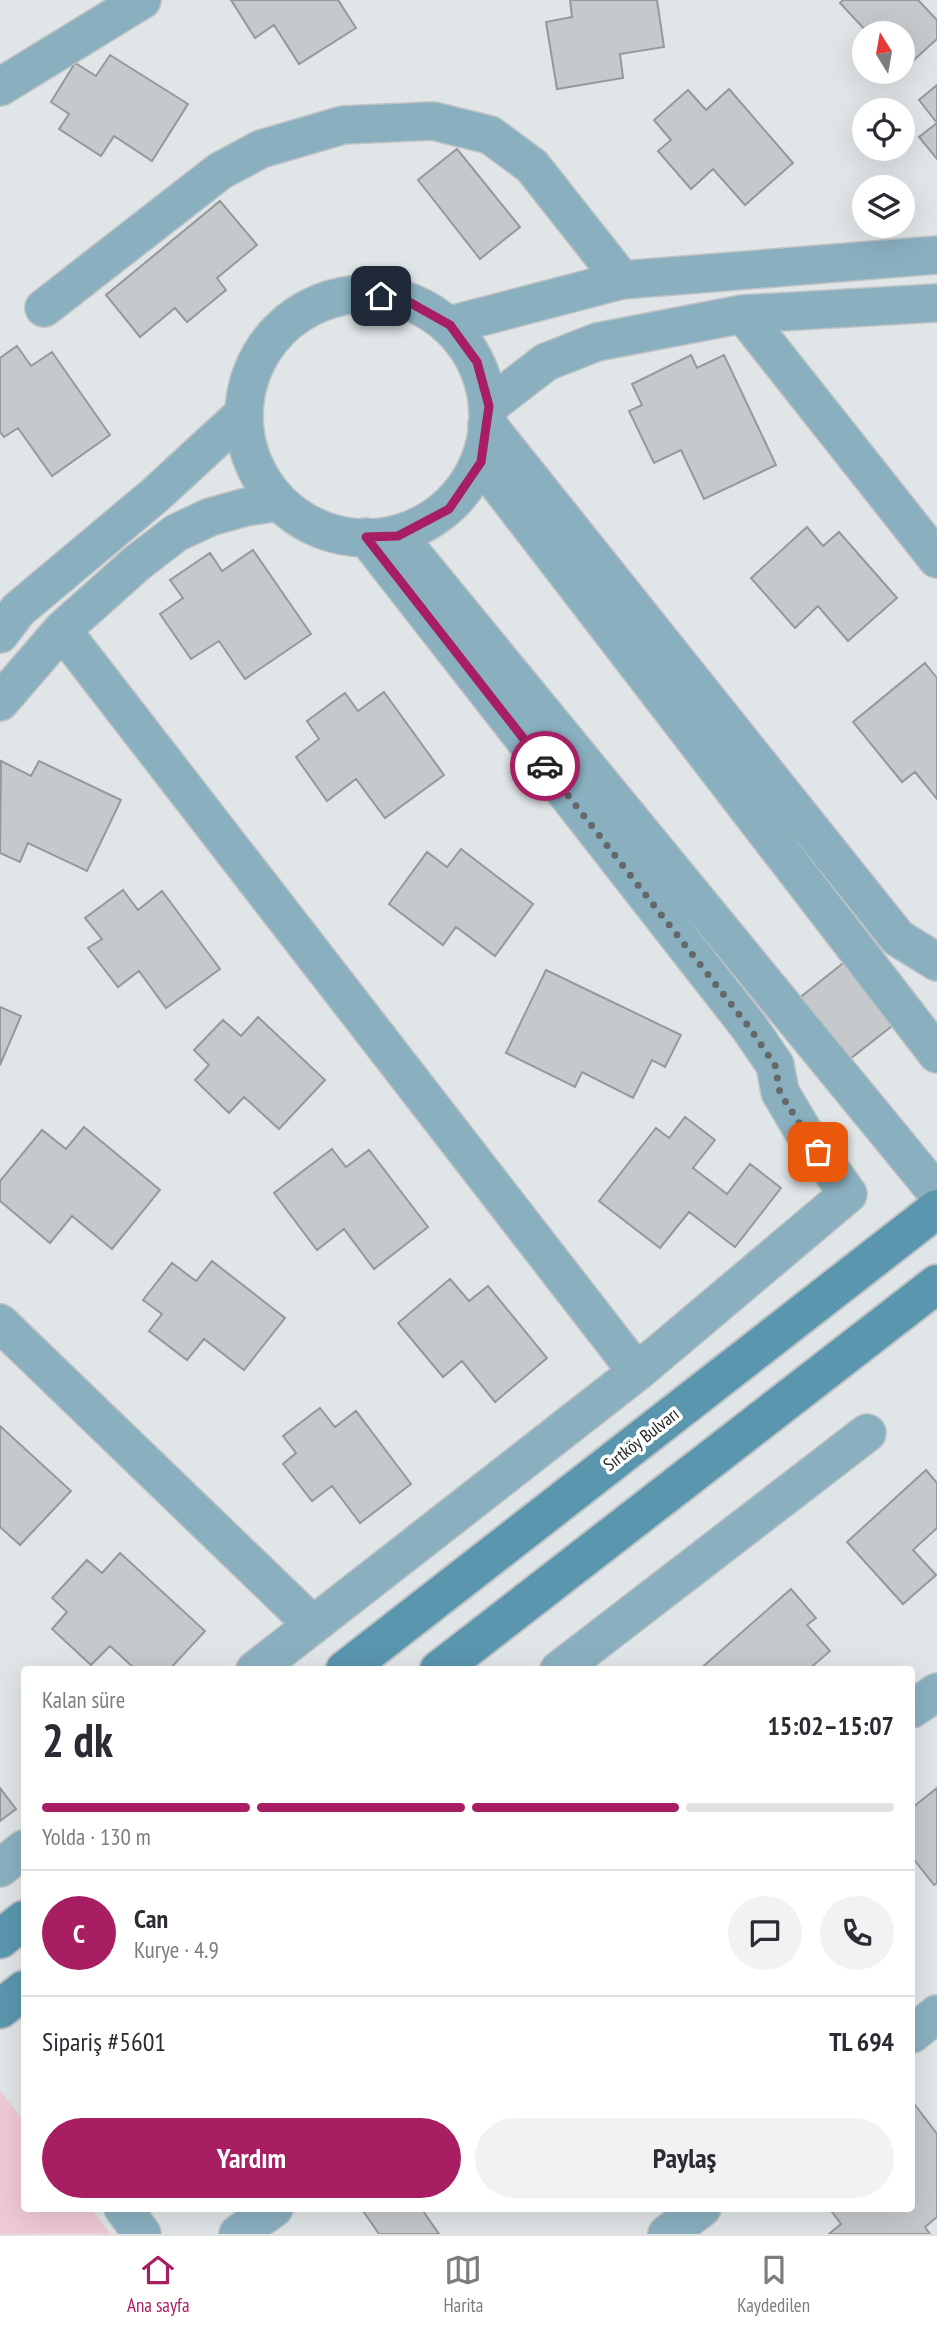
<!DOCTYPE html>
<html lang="tr">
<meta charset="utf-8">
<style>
body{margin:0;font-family:"PT Sans Narrow",sans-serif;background:#f2f2f3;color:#2b2b33;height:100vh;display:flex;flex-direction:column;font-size:26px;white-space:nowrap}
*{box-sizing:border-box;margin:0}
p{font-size:23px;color:#7c7c81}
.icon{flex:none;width:38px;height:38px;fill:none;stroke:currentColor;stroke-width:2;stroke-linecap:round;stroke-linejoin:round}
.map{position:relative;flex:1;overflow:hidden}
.side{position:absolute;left:21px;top:1666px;width:894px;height:546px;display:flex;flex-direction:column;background:#fff;border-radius:7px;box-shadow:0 7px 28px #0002}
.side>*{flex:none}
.needle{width:46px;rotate:349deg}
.fabs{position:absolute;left:852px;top:21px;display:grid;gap:14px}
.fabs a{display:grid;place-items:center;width:63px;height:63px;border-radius:50%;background:#fff;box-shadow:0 7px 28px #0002;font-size:35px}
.pin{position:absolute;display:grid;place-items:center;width:60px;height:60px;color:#fff;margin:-30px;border-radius:14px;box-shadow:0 4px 10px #0006}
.courier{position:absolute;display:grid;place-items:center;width:70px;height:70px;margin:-35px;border:5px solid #a81e62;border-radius:50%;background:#fff;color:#222;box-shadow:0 2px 9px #0007}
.summary em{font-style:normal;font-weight:800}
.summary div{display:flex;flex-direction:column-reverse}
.summary{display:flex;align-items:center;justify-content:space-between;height:119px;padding:0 21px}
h1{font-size:46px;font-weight:800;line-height:52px}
.bar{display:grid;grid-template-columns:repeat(4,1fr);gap:10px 7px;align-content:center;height:84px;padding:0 21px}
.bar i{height:9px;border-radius:5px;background:#e1e1e2}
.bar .selected{background:#a81e62}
.bar p{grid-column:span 4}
.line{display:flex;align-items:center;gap:18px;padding:0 21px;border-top:2px solid #e1e1e2}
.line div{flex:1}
.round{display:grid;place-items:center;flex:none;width:74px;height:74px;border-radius:37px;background:#f2f2f3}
.cta{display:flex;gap:14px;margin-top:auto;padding:14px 21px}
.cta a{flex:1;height:80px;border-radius:42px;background:#a81e62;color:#fff;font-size:28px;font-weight:800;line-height:80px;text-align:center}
.cta a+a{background:#f2f2f3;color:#2b2b33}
.dock{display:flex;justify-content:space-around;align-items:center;height:98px;border-top:2px solid #e1e1e2;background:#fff;font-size:19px;color:#7c7c81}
.dock a{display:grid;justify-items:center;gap:4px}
.dock .selected{color:#a81e62}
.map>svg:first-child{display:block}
</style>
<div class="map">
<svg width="937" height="2234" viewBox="0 0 937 2234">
<rect width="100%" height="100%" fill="#e0e5e7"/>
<path fill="#efcad6" d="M0,2090L24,2122V2208L91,2209L111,2234H0Z"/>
<path fill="#c5c9cb" stroke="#95999b" stroke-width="2" d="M231,0H338L356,28L299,64L274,25L255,38Z
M570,0H657L664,47L620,54L623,78L557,89L546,22L572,17Z
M843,0H918L937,20V39L903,70V33H868L840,3Z
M110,55L188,104L152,161L114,136L101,156L59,129L69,114L51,102L75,63L96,76Z
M937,85V159L919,137L937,123L919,100Z
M729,89L793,163L745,205L713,169L691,189L658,151L671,140L654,120L688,90L706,110Z
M457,149L520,227L480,259L418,180Z
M220,201L257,245L217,278L226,290L187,322L175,308L140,337L106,295Z
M17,346L31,366L52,352L110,435L52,476L18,428L4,437L0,432V358Z
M691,355L697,368L724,355L776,465L704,499L681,450L654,463L629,411L642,405L632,384Z
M807,527L823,546L839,532L897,598L848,641L818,606L795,628L751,578Z
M253,550L311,634L245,679L219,641L191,659L160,614L183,598L170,580L210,553L222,571Z
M925,663L937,678V799L915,772L902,782L853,722Z
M384,692L444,775L385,818L356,779L327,801L296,757L319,739L307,721L345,693L358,711Z
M1,761L31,776L39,761L121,800L87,871L28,843L20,862L0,853Z
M461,849L533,904L495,956L456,927L443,945L389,904L427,852L447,867Z
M123,890L138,910L162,891L220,969L166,1008L139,971L118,987L88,948L102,939L85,918Z
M866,945L915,1008L832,1073L783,1011Z
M546,970L681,1035L665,1067L652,1060L633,1098L582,1072L575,1087L506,1053Z
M0,1007L21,1016L0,1065Z
M258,1017L325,1080L279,1129L244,1097L229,1113L195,1080L209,1065L194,1050L223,1020L241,1036Z
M685,1117L715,1140L693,1168L727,1194L750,1164L781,1188L735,1247L689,1212L660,1248L599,1201L656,1128L669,1138Z
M84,1127L160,1190L112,1249L72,1216L50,1243L0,1201V1181L42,1130L66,1149Z
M332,1149L346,1167L369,1150L428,1227L374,1269L344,1229L317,1250L274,1193Z
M212,1261L285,1318L244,1370L204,1339L187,1360L149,1331L162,1314L143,1300L172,1263L196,1281Z
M450,1279L469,1301L488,1286L547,1358L495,1402L462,1361L443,1377L398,1323Z
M320,1408L335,1427L356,1411L411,1484L360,1523L332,1486L312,1501L283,1464L296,1453L283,1436Z
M0,1426L71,1491L20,1545L0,1527Z
M926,1470L937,1483V1528L913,1550L936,1575L903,1604L847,1542Z
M120,1553L205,1631L169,1670H136L110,1646L91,1665L52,1629L67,1612L52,1598L87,1560L102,1573Z
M791,1589L816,1618L807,1625L830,1651L808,1670H699Z
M0,1788L16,1809L0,1821Z
M937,1788V1883L934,1885L912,1857V1805L913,1807Z
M912,2101L937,2134V2217L925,2227L930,2234H829L841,2224L829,2208H912Z
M361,2208H421L439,2234H379Z"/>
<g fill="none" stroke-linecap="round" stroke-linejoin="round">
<g stroke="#bec2c4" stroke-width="40">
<path id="street" d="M0,87L142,0
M244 416a122 122 0 1 1 244 0a122 122 0 1 1-244 0Z
M44,308L220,171L261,149L343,125L433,121L490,135L532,166L622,280
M743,314L937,559
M450,325L622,280L937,255
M489,406L546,362L597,342L743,314L937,303
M487,424L898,938L937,962
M481,462L937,1054
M398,536L937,1193
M366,537L749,1027L775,1065L780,1092L803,1131L848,1194L637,1372
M0,634L18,610L154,496L241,416
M0,702L62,630L137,563L176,533L210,517L246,507L279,502
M0,1323L313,1625L637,1372L62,630
M255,1670L313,1625
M559,1670L867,1433
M912,1709L937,1692
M0,1868L24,1849
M912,2034L937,2014
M123,2208L142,2234
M238,2234L274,2208
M667,2234L702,2208"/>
</g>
<g stroke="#bec2c4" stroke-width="42">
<path id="secondary" d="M345,1670L937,1209
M439,1670L937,1284
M0,1939L24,1920
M0,2009L24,1990"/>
</g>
<use href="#street" stroke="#8ab0c0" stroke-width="37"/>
<use href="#secondary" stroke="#5a96ae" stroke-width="38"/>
</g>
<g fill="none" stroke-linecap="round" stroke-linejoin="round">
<path stroke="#646869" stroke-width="7" stroke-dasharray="0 12.6" d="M545,766L749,1027L775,1065L780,1093L818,1152"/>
<path stroke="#a81e62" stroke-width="9" d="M381,296L400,297L450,325L477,362L489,406L481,462L449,509L398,536L366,537L545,766"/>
</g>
<g text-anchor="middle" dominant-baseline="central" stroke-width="7" stroke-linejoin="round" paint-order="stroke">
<g font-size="18" fill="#222425" stroke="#fff">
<text transform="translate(641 1439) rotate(-38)">Sırtköy Bulvarı</text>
</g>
</g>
</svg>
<div class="fabs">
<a><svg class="needle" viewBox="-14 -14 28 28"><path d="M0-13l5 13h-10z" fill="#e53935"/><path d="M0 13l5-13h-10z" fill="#7c7c81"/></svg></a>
<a><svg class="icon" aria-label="locate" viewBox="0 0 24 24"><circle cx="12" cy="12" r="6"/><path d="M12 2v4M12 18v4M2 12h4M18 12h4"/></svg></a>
<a><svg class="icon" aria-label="layers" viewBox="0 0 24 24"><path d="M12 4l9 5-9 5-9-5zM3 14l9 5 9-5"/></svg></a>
</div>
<div class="pin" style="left:818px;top:1152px;background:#ea580c"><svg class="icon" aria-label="bag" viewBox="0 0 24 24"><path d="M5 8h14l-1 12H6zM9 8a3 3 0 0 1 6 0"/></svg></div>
<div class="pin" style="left:381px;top:296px;background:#1f2937"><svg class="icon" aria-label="home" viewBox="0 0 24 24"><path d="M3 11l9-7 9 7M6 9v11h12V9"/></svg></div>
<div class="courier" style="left:545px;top:766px"><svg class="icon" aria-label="car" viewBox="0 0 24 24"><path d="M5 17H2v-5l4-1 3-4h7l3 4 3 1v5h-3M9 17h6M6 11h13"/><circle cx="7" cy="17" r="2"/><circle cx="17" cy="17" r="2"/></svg></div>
<section class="side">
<div class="summary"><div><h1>2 dk</h1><p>Kalan süre</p></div><em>15:02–15:07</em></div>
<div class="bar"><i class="selected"></i><i class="selected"></i><i class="selected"></i><i></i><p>Yolda · 130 m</p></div>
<div class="line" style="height:126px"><b class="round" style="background:#a81e62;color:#fff">C</b><div><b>Can</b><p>Kurye · 4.9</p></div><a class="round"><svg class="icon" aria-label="chat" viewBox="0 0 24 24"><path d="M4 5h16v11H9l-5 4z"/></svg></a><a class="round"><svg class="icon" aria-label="phone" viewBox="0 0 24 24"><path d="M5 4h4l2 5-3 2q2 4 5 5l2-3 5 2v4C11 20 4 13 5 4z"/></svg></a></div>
<div class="line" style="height:91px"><div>Sipariş #5601</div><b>TL 694</b></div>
<div class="cta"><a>Yardım</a><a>Paylaş</a></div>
</section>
</div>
<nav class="dock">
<a class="selected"><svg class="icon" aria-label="home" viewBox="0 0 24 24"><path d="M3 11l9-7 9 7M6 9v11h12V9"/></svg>Ana sayfa</a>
<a><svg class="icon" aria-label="map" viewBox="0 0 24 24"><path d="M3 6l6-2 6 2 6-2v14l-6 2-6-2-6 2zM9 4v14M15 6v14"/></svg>Harita</a>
<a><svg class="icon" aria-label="saved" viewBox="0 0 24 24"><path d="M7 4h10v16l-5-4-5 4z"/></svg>Kaydedilen</a>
</nav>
